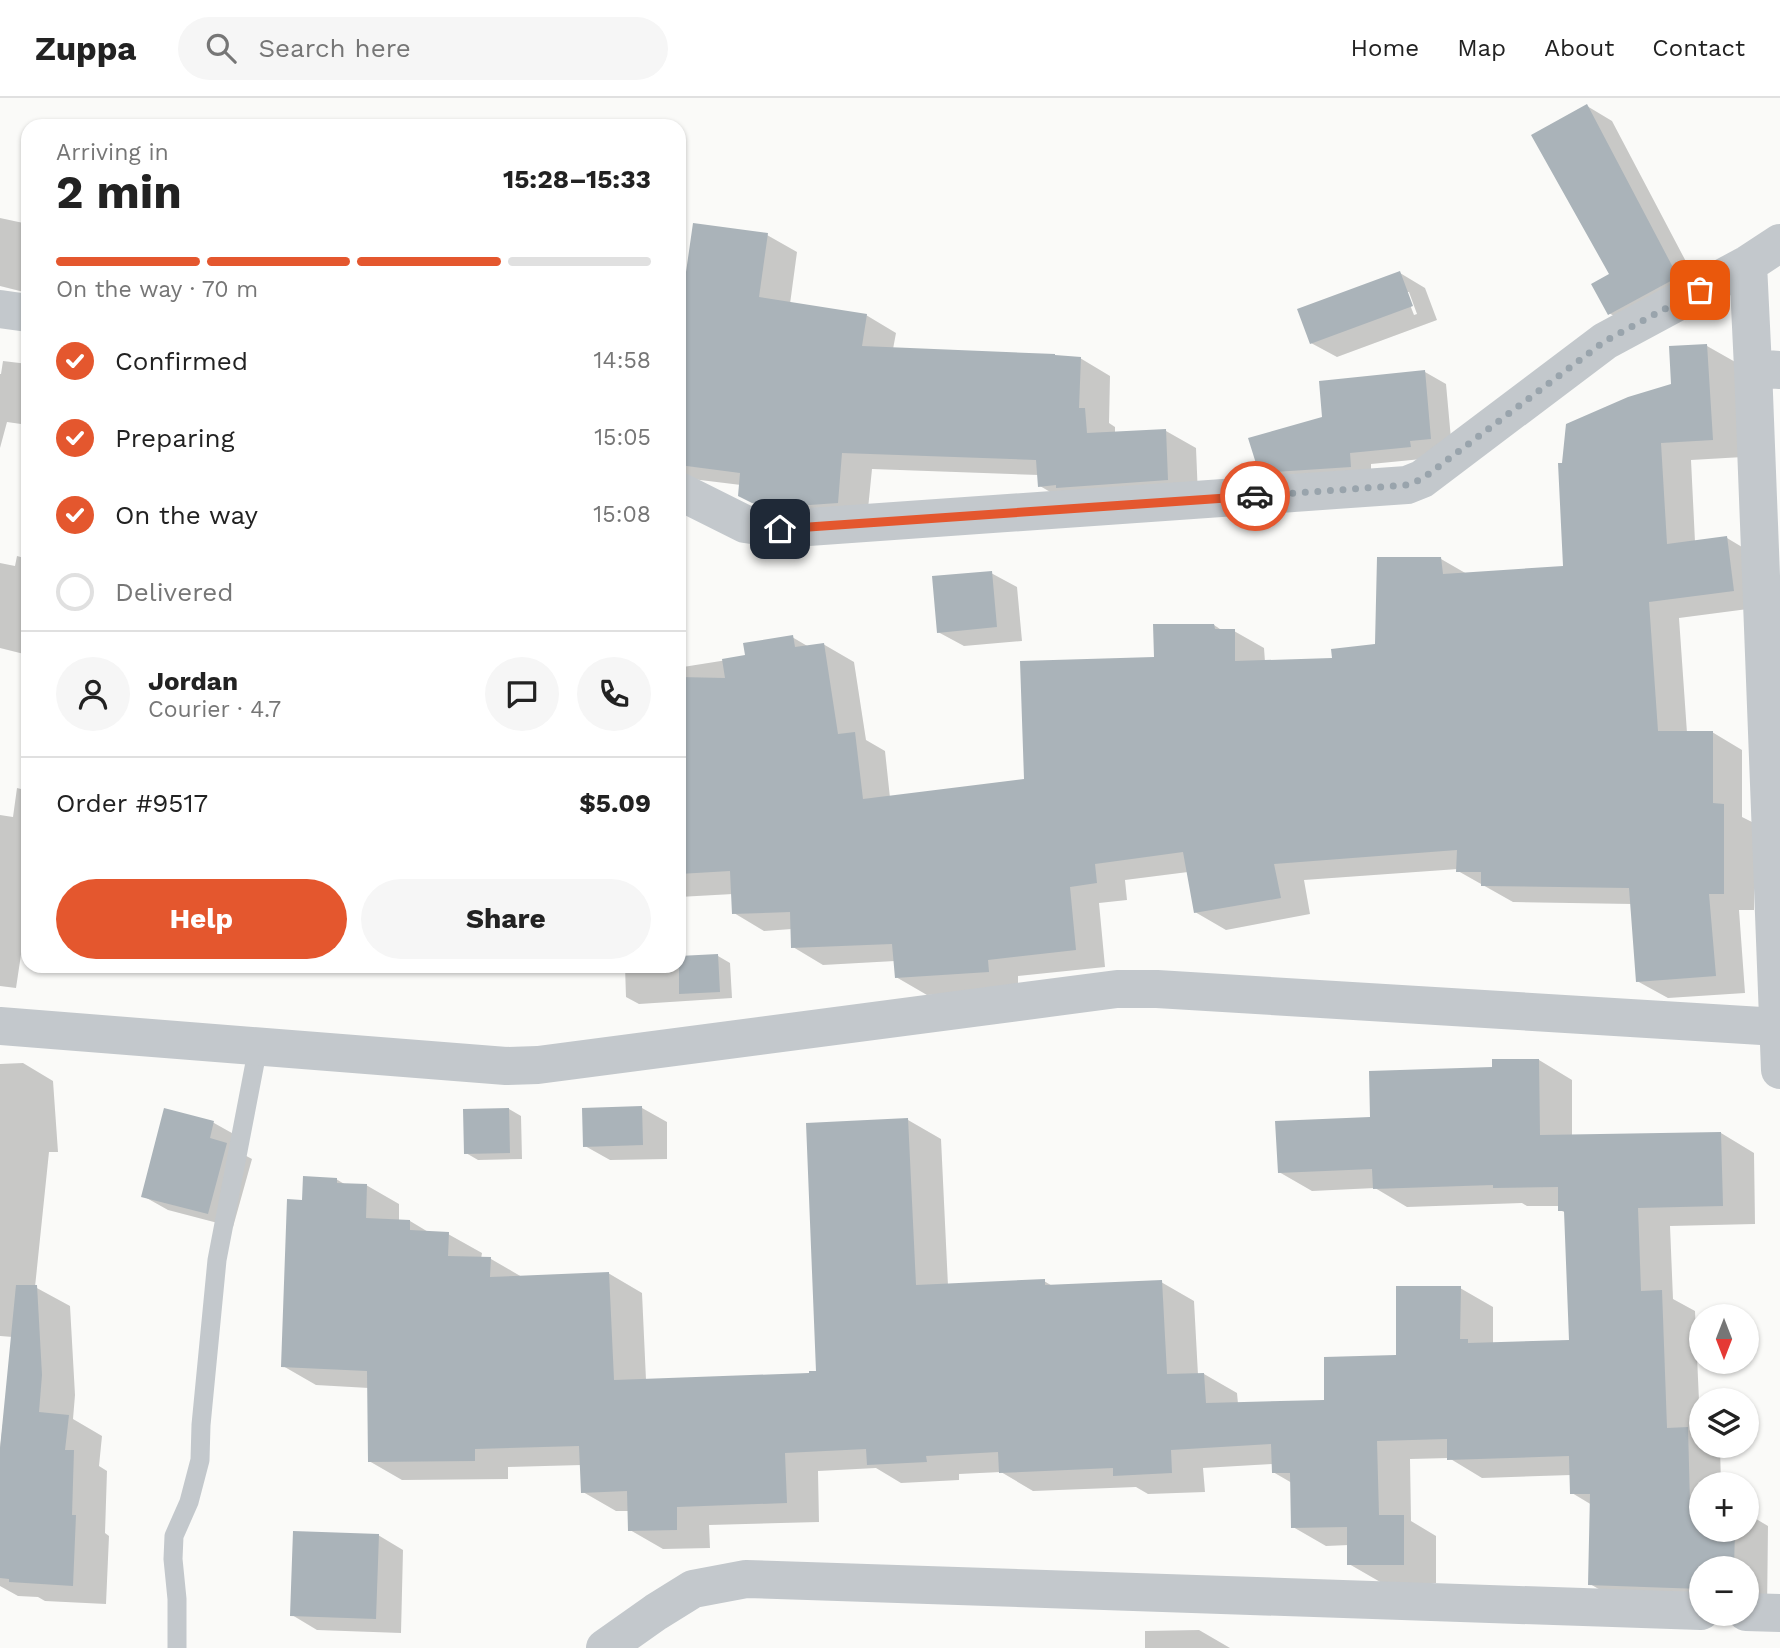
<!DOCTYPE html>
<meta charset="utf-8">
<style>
body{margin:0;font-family:"Work Sans",sans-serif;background:#f6f6f6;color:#222;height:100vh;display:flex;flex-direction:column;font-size:26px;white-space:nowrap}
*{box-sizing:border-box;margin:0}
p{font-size:23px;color:#767676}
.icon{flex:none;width:38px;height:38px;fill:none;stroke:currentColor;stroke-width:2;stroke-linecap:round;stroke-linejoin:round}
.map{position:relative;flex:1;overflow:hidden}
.sheet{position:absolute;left:21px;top:21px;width:665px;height:854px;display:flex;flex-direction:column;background:#fff;border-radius:21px;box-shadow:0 2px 5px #0004}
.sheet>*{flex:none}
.needle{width:46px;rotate:180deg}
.fabs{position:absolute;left:1689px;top:1206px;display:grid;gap:14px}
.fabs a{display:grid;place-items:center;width:70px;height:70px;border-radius:50%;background:#fff;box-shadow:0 2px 5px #0004;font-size:35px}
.pin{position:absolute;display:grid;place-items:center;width:60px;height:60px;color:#fff;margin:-30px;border-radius:14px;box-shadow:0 4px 10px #0006}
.courier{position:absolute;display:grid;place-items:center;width:70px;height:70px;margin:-35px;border:5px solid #e4572e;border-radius:50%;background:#fff;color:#222;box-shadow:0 2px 9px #0007}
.overview em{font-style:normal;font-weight:700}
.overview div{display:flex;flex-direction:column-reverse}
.overview{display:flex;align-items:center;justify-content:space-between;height:119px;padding:0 35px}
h1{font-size:46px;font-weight:700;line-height:52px}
.bar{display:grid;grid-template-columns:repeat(4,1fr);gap:10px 7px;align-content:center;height:84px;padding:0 35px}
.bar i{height:9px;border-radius:5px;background:#e0e0e0}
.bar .current{background:#e4572e}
.bar p{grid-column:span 4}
.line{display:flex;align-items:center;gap:18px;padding:0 35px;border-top:2px solid #e0e0e0}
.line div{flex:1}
.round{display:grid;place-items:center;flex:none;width:74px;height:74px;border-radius:37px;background:#f6f6f6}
ol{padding:0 35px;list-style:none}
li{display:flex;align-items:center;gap:21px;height:77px}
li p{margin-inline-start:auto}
li .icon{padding:7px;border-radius:50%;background:#e4572e;color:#fff;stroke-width:4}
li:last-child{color:#767676}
li i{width:38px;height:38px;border:4px solid #e0e0e0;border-radius:50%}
.primary-button{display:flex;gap:14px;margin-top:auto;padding:14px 35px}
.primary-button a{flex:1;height:80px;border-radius:42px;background:#e4572e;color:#fff;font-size:28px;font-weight:700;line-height:80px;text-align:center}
.primary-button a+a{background:#f6f6f6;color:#222}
header{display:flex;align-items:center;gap:42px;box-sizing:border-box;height:98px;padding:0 35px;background:#fff;border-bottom:2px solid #e0e0e0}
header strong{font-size:33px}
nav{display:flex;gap:38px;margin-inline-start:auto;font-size:24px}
.search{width:490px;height:63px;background:#f6f6f6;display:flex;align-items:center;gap:18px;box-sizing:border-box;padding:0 24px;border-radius:38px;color:#767676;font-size:26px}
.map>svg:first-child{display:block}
</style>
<header>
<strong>Zuppa</strong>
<div class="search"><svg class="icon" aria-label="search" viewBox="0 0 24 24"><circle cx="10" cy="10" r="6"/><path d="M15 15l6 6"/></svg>Search here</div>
<nav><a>Home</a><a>Map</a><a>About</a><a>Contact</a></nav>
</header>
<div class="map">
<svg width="1780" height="1550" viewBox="0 0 1780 1550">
<rect width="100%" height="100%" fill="#fafaf8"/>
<path fill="#0003" fill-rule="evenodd" d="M1587,8L1612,23L1702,194L1634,230L1609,215L1611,177Z
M0,120L28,126V195L0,188Z
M767,137L797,154L790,206L866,217L896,235L893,251L1080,260L1110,278L1109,325L1115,329V335L1166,333L1196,350L1198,398L1069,405L1040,388L1039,377L872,371L867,421L770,415L740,397L741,387L692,381L679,374V236Z
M1400,175L1425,190L1437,222L1337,259L1311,245ZM1405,194H1409L1417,216L1414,217Z
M1707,248L1737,265L1743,359L1691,362L1695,444L1727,440L1757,458L1763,509L1679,520L1687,635L1712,634L1742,652V719L1754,725V812H1739L1745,895L1668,900L1637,883L1632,806L1513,804L1458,773V771L1304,782L1310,816L1226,832L1195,814L1188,774L1125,782L1127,802L1099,805L1105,869L1018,878V891L927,897L896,879L895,863L823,867L793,849L792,831L764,833L734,815L733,796L679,799V505L683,507V569L746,559L792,539L809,549L823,546L854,564L866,642L885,653L890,700L1025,683L1156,561L1214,527L1223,533H1234L1264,550L1265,564L1334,562L1377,548L1441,461L1467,476L1565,470L1673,288Z
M3,263L28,266V327L7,324L0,350V276H1Z
M1425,274L1446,286L1452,352L1432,360L1371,366V381L1282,387L1261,374L1324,320Z
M17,458L28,461V557L0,550V465L15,468Z
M991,475L1017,489L1022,543L964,548L938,534Z
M28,642V850H22L16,890L0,888V717L13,719L17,690L21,691Z
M718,858L730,865L732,900L639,906L626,899L625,868H679V860Z
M1539,962L1572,982V1038L1721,1035L1754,1055L1755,1126L1670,1128L1673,1201L1695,1213L1701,1348H1716L1720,1350L1721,1386H1701V1432H1746V1415L1768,1428L1767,1513L1746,1512V1470H1701V1508L1623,1505L1590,1486L1592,1407L1572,1395L1571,1377L1482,1380L1449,1360L1410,1361L1411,1423L1436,1438V1485H1382L1349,1466V1447L1326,1448L1293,1429L1292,1385L1273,1374V1366L1203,1370L1205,1394L1148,1396L1136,1389L1033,1393L1001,1374L959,1376V1382L901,1385L876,1370L818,1373L819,1424L709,1427L710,1450L663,1451L630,1432L629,1413H616L583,1394L582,1367L508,1369V1381L402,1382L369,1363V1290L316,1287L283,1268L304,1104L336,1081L346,1087H366L399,1106V1123H410L430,1135L448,1136L482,1155L481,1161H491L522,1179L608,1175L642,1195L646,1282L810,1277L818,1274L908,1022L941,1041L948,1188L1044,1183L1054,1189L1161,1184L1194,1203L1198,1277L1204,1276L1237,1295L1238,1306L1326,1303L1398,1258L1460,1190L1493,1209V1246L1571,1243L1566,1115L1560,1112V1108H1527L1522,1105L1407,1109L1375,1090L1312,1093L1279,1074L1372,1020L1494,971Z
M23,965L53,983L58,1054H49L35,1189L70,1208L75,1297L73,1321L102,1338L99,1368L107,1373L105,1435L109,1438L106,1506L45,1503L38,1499L18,1498L0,1488V1351L13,1239L0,1238V966Z
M642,1010L667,1024V1061L610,1062L585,1048Z
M509,1011L521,1018L522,1061L478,1062L466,1055Z
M165,1012L214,1025L239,1039L235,1052L252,1061L233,1129L168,1112L143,1098Z
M378,1437L403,1452L401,1535L317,1532L292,1517Z
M1199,1532L1230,1550H1145V1533Z"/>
<path fill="#aab3b9" d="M1587,6L1678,179L1608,217L1591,186L1609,176L1531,37Z
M693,125L768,135L759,199L867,216L862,248L1055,256V257L1081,259L1079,310H1085L1087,335L1166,331L1168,382L1056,390V387L1038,389L1036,362L842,355L838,405L781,409L752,405L738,398L740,375L679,367V223Z
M1400,173L1413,208L1310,246L1297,211Z
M1707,246L1713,342L1661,345L1667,446L1727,438L1734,493L1649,504L1658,633H1713V705L1724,706V796H1709L1716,878L1636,884L1629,790L1481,788V774H1456L1457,752L1274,766L1281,800L1194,815L1183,754L1095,766L1097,785L1070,789L1076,852L988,862L989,874L895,880L892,846L791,850L790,814L732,816L730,773L679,776V579L725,580L722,561L745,557L743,545L793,537L795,549L824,545L838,636L855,634L863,701L1024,681L1020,563L1154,559L1153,526H1214L1215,531H1235V563L1332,560L1331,551L1375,546L1377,459H1441L1443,476L1563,468L1558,365H1562L1566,326L1628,299L1671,286L1669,248Z
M1425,272L1431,341L1410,343L1411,349L1350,355L1351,369L1259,375L1248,340L1322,319L1319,283Z
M992,473L997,529L937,535L932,478Z
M718,856L720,894L679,896V858Z
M1492,961H1539L1540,1037L1721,1034L1723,1108L1638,1110L1641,1193L1662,1192L1667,1330L1688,1329L1690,1406H1701V1432H1735L1734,1470H1701V1491L1588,1487L1590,1396H1570L1569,1358L1447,1362V1341L1377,1343L1379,1417H1404V1467H1347V1429L1291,1430L1290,1375H1272L1271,1346L1171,1352L1172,1375L1113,1378V1370L999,1375L998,1354L926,1358L927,1364L867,1367L866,1351L785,1355L787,1405L677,1409V1432L628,1433L627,1393L581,1395L579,1348L475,1351V1363L368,1364L367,1273L281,1269L287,1101L302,1102L303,1078L337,1080V1085L367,1086L366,1120L410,1122V1132L449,1134L448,1158L491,1159L490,1179L609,1174L614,1282L809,1275V1273H816L806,1025L908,1020L916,1187L1045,1181V1187L1162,1182L1167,1276L1204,1275L1206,1305L1324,1302V1259L1396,1257V1188H1461L1460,1241H1468V1245L1569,1242L1564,1113H1558V1089L1493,1090V1087L1373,1091L1372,1071L1278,1075L1275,1023L1370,1019L1369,973L1492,969Z
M642,1008L643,1047L583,1049L582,1010Z
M164,1010L214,1023L210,1040L227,1045L208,1116L141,1099Z
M509,1010L510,1055L464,1056L463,1011Z
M16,1187H37L42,1277L39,1314L69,1317L65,1352H74L72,1417H76L73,1488L9,1484V1481L0,1480V1350Z
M293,1433L379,1436L376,1521L290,1518Z"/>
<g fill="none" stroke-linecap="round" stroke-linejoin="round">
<path stroke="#c3c8cc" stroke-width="19" d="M177,1550V1501L173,1461L174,1438L189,1404L200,1362L201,1327L217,1162L258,949"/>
<path stroke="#c3c8cc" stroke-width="38" d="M1748,166L1753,270L1780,272
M0,211L28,215
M1753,270L1780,972
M679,393L745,426L780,431L1407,387L1422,381L1605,243L1748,166L1780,145
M0,928L506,968L538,967L1117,891H1157L1778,929
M1746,1514L1780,1515
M605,1550L656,1514L693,1491L746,1481L1701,1513"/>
</g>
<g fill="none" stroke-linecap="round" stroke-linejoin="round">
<path stroke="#99a4ac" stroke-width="7" stroke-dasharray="0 12.6" d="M1255,398L1407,387L1422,381L1605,243L1700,192"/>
<path stroke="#e4572e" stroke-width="9" d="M780,431L1255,398"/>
</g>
</svg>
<div class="fabs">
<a><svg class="needle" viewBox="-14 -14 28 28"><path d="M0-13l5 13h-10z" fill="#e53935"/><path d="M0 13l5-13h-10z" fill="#767676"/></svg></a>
<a><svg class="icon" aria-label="layers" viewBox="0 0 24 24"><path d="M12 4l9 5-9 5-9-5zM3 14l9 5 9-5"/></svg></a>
<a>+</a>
<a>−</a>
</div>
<div class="pin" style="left:1700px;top:192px;background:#ea580c"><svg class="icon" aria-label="bag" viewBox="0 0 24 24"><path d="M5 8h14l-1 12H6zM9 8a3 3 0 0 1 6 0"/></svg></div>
<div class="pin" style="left:780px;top:431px;background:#1f2937"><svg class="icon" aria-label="home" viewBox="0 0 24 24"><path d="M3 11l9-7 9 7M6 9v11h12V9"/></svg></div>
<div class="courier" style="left:1255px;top:398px"><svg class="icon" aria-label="car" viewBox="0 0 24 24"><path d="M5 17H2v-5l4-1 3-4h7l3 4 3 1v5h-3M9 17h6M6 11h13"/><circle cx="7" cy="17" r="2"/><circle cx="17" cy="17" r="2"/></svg></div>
<section class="sheet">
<div class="overview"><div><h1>2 min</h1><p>Arriving in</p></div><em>15:28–15:33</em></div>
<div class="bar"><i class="current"></i><i class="current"></i><i class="current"></i><i></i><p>On the way · 70 m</p></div>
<ol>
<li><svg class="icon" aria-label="check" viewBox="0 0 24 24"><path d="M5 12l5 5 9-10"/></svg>Confirmed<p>14:58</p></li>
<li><svg class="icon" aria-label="check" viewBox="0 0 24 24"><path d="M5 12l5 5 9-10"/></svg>Preparing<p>15:05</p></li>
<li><svg class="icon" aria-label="check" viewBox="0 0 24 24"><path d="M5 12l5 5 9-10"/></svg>On the way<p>15:08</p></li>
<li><i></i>Delivered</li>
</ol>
<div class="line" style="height:126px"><a class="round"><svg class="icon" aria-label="person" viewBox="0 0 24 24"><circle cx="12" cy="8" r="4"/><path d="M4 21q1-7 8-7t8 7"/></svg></a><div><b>Jordan</b><p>Courier · 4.7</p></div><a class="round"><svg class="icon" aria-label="chat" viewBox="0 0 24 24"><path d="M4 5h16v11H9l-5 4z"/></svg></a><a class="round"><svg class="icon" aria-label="phone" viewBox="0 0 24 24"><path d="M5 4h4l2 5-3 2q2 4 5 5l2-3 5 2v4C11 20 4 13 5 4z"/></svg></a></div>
<div class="line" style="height:91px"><div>Order #9517</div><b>$5.09</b></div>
<div class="primary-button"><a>Help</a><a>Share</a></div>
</section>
</div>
